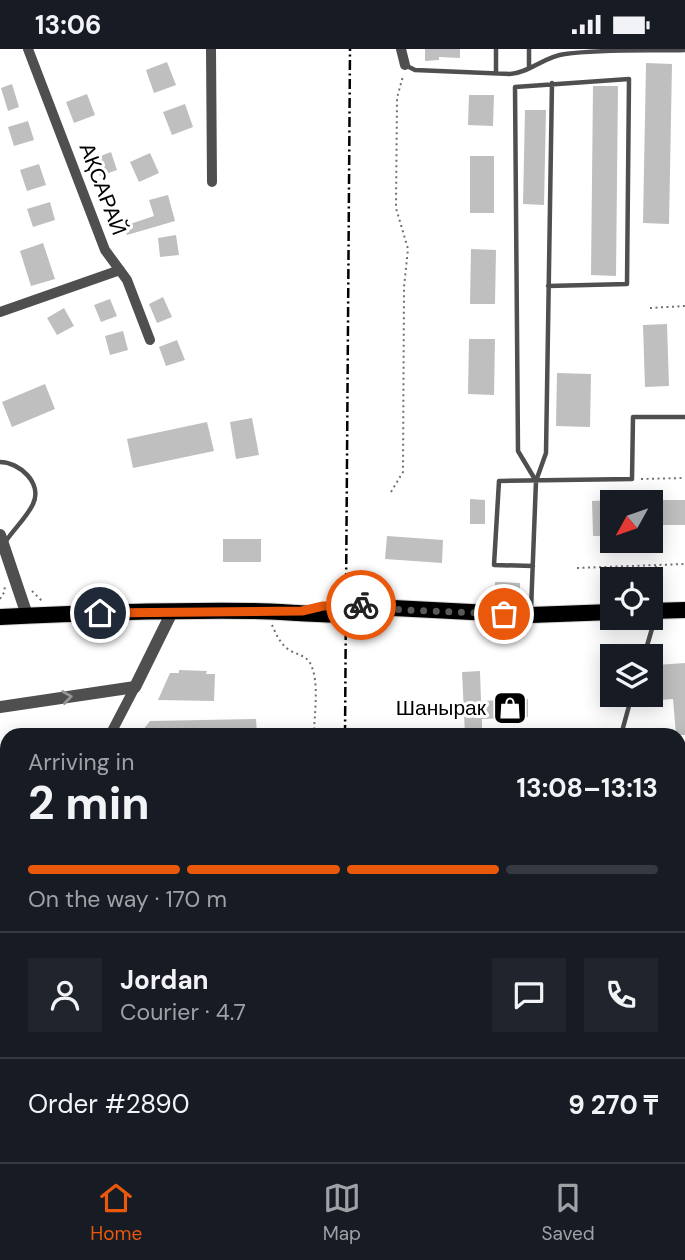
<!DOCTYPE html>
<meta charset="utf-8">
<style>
body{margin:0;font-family:"DM Sans",sans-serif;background:#20242c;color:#f1f3f6;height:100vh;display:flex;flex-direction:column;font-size:26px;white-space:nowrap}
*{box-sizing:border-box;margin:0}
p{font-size:23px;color:#9ea1a6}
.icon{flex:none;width:38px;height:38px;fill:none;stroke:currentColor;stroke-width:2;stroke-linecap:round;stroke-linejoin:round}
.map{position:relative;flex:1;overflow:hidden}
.sheet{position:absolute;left:0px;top:679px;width:686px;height:434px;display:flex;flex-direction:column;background:#171b24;border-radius:21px 21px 0 0;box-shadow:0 4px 18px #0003}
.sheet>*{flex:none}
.needle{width:46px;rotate:230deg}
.fabs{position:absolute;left:600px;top:441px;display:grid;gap:14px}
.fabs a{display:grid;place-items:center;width:63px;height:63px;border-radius:0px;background:#171b24;box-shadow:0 4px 18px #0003;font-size:35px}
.pin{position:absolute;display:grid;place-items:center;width:60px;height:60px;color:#fff;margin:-30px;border:4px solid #fff;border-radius:50%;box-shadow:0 2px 7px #0007}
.courier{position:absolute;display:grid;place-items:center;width:70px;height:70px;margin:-35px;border:5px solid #ea580c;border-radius:50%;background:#fff;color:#222;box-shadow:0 2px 9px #0007}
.overview em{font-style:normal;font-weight:700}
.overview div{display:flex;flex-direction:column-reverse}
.overview{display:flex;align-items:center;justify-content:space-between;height:119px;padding:0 28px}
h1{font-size:46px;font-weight:700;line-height:52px}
.bar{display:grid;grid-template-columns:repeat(4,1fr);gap:10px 7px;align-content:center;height:84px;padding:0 28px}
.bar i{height:9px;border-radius:5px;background:#363941}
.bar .current{background:#ea580c}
.bar p{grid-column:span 4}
.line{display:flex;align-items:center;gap:18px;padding:0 28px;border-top:2px solid #363941}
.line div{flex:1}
.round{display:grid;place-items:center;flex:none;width:74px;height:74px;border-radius:0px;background:#20242c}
.status{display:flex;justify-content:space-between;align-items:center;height:49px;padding:0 35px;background:#171b24;direction:ltr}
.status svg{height:19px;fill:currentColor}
.tabs{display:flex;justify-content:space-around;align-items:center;height:98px;border-top:2px solid #363941;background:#171b24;font-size:19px;color:#9ea1a6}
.tabs a{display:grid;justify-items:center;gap:4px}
.tabs .current{color:#ea580c}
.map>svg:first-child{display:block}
</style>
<div class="status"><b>13:06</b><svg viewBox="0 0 49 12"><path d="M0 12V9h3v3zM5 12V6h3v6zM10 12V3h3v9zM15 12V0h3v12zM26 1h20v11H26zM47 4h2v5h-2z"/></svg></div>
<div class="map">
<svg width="685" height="1113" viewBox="0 0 685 1113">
<rect width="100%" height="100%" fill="#fff"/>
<path fill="#bfbfbf" d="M425,0H460V9L439,8V11L425,12Z
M167,13L176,36L154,44L146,21Z
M646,14L672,15L669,175L643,174Z
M12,35L19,58L8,62L1,39Z
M593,37H618L616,227L591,226Z
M87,45L95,66L74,74L66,53Z
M469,46H494L493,77L468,76Z
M185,55L193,78L172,86L163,63Z
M525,61H546L544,156L523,155Z
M28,72L34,91L14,97L8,78Z
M111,103L117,121L100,127L93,110Z
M150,104L159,124L139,133L130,113Z
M470,107H494V164H470Z
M39,115L46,136L27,142L20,121Z
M168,146L175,172L127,186L124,177L154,167L149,151Z
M50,153L55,171L33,178L27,160Z
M176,186L179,206L160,208L158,189Z
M43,194L55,230L31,237L20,202Z
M471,200L496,201L495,255H470Z
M163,248L172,268L157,274L149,255Z
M110,250L117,267L101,273L94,256Z
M64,259L74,277L57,286L47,269Z
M667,275L669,337L645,338L643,276Z
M123,282L128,301L110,306L105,287Z
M469,290H495L494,346L468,345Z
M177,291L185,311L166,317L159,298Z
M557,324L591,325L590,378L556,377Z
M45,335L55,360L12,378L2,353Z
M252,369L259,406L236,410L230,373Z
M207,373L214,402L133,419L127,390Z
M470,450L485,451V475H470Z
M612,451L610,487H593L592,452Z
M651,451H685V476H651Z
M387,487L443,491L442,514L385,510Z
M223,490H261V513H223Z
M495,533L520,534V544L495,543Z
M685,614V686H676L673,650L659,651L656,616Z
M179,621L207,622L206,625H215L214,652L158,651L170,624H179Z
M480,622L481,652L528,650V668L482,670V686H465L462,623Z
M256,670L257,686H139L150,672Z"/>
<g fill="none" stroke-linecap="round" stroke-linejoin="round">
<g stroke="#dbdbdb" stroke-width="18">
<path id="trunk" d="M374,558L531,566L612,563
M651,562L685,561
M0,568C84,564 168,561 251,562C295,562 342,571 385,560"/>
</g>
<path stroke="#717171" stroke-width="2" stroke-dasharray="2 3.5" stroke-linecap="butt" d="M650,259L685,257
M641,430L685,429
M391,443L403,423L404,238L408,200L396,159L397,49L403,27
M656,517L657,550
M577,519L685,515
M32,542L42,552
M0,550L5,542L4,535
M272,576C276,585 281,597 291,602C298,606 305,606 310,614C320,632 314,666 314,686
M312,1113V1106"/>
<path stroke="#4f4f4f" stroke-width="4.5" d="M405,16L415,21L510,25C529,24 545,7 565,5C604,0 646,2 685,1
M529,18V0
M496,23V0
M0,413C19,413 43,434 33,455C27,468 14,480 6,492
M536,432L518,402L515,38L629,30L627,235L548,237
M533,517L494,516L499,432L632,430L633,368H685
M531,561L536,432L546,404L552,34
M644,607L656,566
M621,686L632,646
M7,891L1,953L7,983"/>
<path stroke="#4f4f4f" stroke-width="10" d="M28,0L105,201L127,231L150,291
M211,0L212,133
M401,0L405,16
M0,263L120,221
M110,686L135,638
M0,874L7,873
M0,1046L7,1036
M679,1091L685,1095
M82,1106L84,1113
M467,1106V1113"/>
<path stroke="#4f4f4f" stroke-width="12" d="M0,486L27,566
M0,658L135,638L173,561"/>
<use href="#trunk" stroke="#000" stroke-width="16"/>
<path stroke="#000" stroke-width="2.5" stroke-dasharray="10 3.5 2 3.5" stroke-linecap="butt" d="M345,686L350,0
M341,1113V1106"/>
</g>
<defs><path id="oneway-chevron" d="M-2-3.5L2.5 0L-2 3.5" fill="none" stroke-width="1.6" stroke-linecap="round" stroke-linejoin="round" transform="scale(1.75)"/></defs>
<use stroke="#959595" href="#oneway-chevron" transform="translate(67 648) rotate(-8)"/>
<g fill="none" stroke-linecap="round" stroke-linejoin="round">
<path stroke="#595959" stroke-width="7" stroke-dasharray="0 12.6" d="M361,556L384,560L504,565"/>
<path stroke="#ea580c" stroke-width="9" d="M100,564L302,562L323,557L361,556"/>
</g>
<defs>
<g id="shop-square" transform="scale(1.75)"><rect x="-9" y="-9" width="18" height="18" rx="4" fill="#000" stroke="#fff"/><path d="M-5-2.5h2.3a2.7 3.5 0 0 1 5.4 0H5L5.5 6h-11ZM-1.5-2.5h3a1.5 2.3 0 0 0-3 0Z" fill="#fff"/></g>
</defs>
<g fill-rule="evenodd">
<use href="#shop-square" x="510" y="659"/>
</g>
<g text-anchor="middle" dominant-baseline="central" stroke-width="6" stroke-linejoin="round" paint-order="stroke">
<g font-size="21" fill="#000" stroke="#fff">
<text transform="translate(103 140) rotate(69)">АҚСАРАЙ</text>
</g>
<g font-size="21" fill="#000" stroke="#fff" text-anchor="end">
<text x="486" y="659">Шанырак</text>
</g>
</g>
</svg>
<div class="fabs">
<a><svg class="needle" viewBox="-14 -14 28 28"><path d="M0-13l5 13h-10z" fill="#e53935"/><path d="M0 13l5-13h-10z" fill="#9ea1a6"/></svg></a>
<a><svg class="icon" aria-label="locate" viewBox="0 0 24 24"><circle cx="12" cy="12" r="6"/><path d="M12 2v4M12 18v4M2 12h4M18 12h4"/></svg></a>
<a><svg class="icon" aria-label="layers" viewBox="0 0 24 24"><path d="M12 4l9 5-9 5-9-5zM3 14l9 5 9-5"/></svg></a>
</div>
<div class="pin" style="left:504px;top:565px;background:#ea580c"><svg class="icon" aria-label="bag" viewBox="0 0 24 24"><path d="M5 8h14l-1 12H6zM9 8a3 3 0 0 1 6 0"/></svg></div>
<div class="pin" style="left:100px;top:564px;background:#1f2937"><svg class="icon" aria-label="home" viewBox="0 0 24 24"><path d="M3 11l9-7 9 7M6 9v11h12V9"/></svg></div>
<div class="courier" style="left:361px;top:556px"><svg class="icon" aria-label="bike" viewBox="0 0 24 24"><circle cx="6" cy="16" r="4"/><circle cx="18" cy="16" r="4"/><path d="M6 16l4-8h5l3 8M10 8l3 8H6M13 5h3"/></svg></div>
<section class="sheet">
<div class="overview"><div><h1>2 min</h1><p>Arriving in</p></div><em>13:08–13:13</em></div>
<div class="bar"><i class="current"></i><i class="current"></i><i class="current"></i><i></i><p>On the way · 170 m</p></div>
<div class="line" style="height:126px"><a class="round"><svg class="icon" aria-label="person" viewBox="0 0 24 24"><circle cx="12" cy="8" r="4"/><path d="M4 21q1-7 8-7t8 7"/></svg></a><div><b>Jordan</b><p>Courier · 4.7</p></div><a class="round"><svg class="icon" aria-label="chat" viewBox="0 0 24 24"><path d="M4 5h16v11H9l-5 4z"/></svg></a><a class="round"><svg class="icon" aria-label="phone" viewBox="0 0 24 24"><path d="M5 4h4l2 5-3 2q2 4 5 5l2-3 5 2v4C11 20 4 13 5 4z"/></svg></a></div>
<div class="line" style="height:91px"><div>Order #2890</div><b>9 270 ₸</b></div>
</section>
</div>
<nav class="tabs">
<a class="current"><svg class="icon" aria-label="home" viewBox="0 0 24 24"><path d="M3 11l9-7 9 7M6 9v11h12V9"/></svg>Home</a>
<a><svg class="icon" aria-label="map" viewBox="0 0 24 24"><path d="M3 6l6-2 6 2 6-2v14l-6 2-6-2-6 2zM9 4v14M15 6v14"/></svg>Map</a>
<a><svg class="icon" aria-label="saved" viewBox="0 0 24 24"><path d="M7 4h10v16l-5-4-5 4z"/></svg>Saved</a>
</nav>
